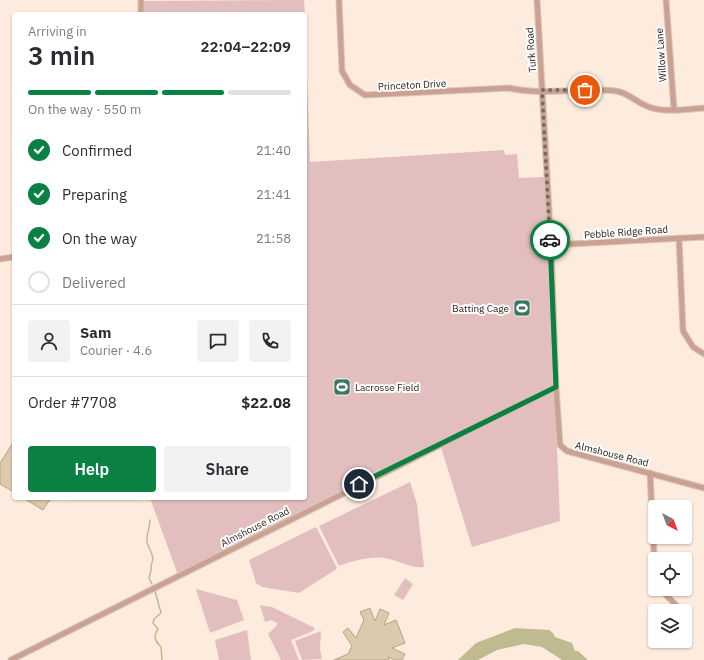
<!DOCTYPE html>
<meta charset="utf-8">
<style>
body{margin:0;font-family:"IBM Plex Sans",sans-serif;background:#f2f2f3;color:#2b2b33;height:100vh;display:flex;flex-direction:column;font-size:15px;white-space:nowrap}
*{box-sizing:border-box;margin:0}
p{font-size:13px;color:#7c7c81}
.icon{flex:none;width:22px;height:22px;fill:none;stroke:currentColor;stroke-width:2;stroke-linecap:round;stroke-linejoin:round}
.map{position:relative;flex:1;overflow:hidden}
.details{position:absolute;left:12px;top:12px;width:295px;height:488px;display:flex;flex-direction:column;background:#fff;border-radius:4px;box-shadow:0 1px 3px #0004}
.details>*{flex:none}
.needle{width:26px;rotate:139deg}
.buttons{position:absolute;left:648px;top:500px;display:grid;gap:8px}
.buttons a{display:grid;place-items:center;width:44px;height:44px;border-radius:4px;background:#fff;box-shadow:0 1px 3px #0004;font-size:20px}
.pin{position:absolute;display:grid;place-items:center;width:34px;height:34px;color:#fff;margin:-17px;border:2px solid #fff;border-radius:50%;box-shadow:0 1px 4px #0007}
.courier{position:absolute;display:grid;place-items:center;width:40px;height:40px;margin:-20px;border:3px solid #0b8043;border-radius:50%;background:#fff;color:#222;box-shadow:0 1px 5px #0007}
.overview em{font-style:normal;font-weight:600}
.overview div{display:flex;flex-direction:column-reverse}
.overview{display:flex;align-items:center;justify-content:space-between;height:68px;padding:0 16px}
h1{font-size:26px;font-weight:600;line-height:30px}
.bar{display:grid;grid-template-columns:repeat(4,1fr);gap:6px 4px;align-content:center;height:48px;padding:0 16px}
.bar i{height:5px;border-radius:3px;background:#e1e1e2}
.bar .active{background:#0b8043}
.bar p{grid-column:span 4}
.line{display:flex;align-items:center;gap:10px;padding:0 16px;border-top:1px solid #e1e1e2}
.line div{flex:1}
.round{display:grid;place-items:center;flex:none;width:42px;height:42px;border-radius:4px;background:#f2f2f3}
ol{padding:0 16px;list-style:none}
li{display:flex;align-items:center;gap:12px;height:44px}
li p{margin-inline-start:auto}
li .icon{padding:4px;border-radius:50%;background:#0b8043;color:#fff;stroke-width:4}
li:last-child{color:#7c7c81}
li i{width:22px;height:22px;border:2px solid #e1e1e2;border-radius:50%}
.button{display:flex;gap:8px;margin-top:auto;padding:8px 16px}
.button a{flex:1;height:46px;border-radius:4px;background:#0b8043;color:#fff;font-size:16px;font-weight:600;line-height:46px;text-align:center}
.button a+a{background:#f2f2f3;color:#2b2b33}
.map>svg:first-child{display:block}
</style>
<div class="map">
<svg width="704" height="660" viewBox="0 0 704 660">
<rect width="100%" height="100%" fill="#fdebde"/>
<path fill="#e3bebe" d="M304,0L305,14H141V1Z
M305,25L310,162L504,150L505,155L517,154L519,178L546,177L560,521L472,547L440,444L178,575L150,498H305Z
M410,482L417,504L424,567C411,569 398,560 385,558C371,556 351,561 339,566L319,526Z
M316,527L337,568L335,570L299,593L262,587L256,583L249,560Z
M405,578L413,584L403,600L394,595Z
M196,589L237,600L244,620L210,633Z
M260,605L272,607L315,628L313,631L291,640L299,660H281L268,634L277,625V623L271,620L265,622Z
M247,630L251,660H219L215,640Z
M321,631L320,649L322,659L302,660L295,641Z"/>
<path fill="#bfba8f" d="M515,628L549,630L553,633L555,637L572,643L575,651H578L588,660H562L542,647L524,644L497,650L478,660H458L476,643Z"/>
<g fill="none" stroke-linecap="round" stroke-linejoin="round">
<path stroke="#bfba8f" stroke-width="1.5" d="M150,520C150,527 146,535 147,542C149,551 156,556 151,565V571L149,578L152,584
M155,591L161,613L154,619L153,623L158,629C153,637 155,641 161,647L162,660"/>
</g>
<path fill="#dbcaab" stroke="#b5a487" d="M14,441V492L0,484V463Z
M23,498H51L43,510Z
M370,608L375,621L380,609L389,613L384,625L396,620L405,643L392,648L405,654L402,660H395L388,657L389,660H334L348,654L352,646L343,632L348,628L356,638L364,620L360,612Z"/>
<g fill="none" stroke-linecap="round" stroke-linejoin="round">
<g stroke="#d8c7bb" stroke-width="7">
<path id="minor" d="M141,0V14
M339,0L342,71L350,85L365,95L509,88C544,96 580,87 616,91C629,93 637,103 649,107C665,113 687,109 704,108
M537,0L551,245L556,387L560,445L567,451L704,488
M666,0L674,109
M679,238L683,331L693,347L704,354
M551,245L704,237
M0,259L14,257
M650,473L655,575
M660,589L675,604
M11,660L556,387"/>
</g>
<use href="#minor" stroke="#cba193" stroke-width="5"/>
</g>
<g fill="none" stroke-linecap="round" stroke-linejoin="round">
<path stroke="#776a5f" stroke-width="4" stroke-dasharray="0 7.2" d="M550,240L542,90H585"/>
<path stroke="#0b8043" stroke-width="5" d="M359,484L556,387L550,240"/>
</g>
<defs>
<g id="stadium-square" transform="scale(0.9)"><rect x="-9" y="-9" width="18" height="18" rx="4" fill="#3b765f" stroke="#fcfcfc"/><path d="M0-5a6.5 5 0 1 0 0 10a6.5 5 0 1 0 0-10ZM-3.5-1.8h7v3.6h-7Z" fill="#fff"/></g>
</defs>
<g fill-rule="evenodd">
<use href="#stadium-square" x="522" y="308"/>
<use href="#stadium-square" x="342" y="387"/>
</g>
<g text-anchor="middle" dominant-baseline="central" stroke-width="4" stroke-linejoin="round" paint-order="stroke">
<g font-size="10" fill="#2f241b" stroke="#fcfcfc">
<text transform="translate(531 50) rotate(-94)">Turk Road</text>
<text transform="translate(661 55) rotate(-94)">Willow Lane</text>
<text transform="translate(412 85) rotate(-3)">Princeton Drive</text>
<text transform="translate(626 232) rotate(-4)">Pebble Ridge Road</text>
<text transform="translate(612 454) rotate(14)">Almshouse Road</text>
<text transform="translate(255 527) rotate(-27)">Almshouse Road</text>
</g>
<g font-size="10" fill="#2f241b" stroke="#fcfcfc" text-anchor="end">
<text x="509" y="308">Batting Cage</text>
<text x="355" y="387" text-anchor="start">Lacrosse Field</text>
</g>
</g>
</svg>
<div class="buttons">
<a><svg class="needle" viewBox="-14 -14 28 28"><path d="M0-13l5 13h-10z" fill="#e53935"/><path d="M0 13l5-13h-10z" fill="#7c7c81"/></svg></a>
<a><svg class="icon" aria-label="locate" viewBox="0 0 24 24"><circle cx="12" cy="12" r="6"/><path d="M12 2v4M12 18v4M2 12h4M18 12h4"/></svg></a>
<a><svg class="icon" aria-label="layers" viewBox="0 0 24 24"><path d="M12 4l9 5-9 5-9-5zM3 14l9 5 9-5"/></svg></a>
</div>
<div class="pin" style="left:585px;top:90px;background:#ea580c"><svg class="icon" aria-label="bag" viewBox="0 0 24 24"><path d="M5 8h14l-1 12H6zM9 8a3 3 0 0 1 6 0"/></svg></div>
<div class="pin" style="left:359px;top:484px;background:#1f2937"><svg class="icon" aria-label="home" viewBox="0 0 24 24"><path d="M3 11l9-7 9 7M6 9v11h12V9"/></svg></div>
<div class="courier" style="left:550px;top:240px"><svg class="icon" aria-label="car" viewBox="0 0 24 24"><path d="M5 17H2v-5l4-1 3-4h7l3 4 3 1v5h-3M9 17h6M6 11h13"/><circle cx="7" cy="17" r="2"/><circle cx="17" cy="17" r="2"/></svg></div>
<section class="details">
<div class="overview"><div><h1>3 min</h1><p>Arriving in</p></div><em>22:04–22:09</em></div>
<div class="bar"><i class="active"></i><i class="active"></i><i class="active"></i><i></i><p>On the way · 550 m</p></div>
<ol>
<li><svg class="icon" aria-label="check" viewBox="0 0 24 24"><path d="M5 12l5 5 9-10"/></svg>Confirmed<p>21:40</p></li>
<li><svg class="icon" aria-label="check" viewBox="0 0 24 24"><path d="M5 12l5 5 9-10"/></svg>Preparing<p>21:41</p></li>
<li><svg class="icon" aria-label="check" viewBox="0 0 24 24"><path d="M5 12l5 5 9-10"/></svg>On the way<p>21:58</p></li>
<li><i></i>Delivered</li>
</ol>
<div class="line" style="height:72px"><a class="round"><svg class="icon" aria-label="person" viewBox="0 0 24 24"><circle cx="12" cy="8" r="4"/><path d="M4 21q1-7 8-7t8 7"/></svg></a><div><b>Sam</b><p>Courier · 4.6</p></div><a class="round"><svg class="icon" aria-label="chat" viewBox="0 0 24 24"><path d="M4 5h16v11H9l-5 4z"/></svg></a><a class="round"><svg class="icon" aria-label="phone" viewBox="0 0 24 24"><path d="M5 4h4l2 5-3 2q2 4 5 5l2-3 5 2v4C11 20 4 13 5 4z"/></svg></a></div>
<div class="line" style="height:52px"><div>Order #7708</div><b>$22.08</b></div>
<div class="button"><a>Help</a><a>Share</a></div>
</section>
</div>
